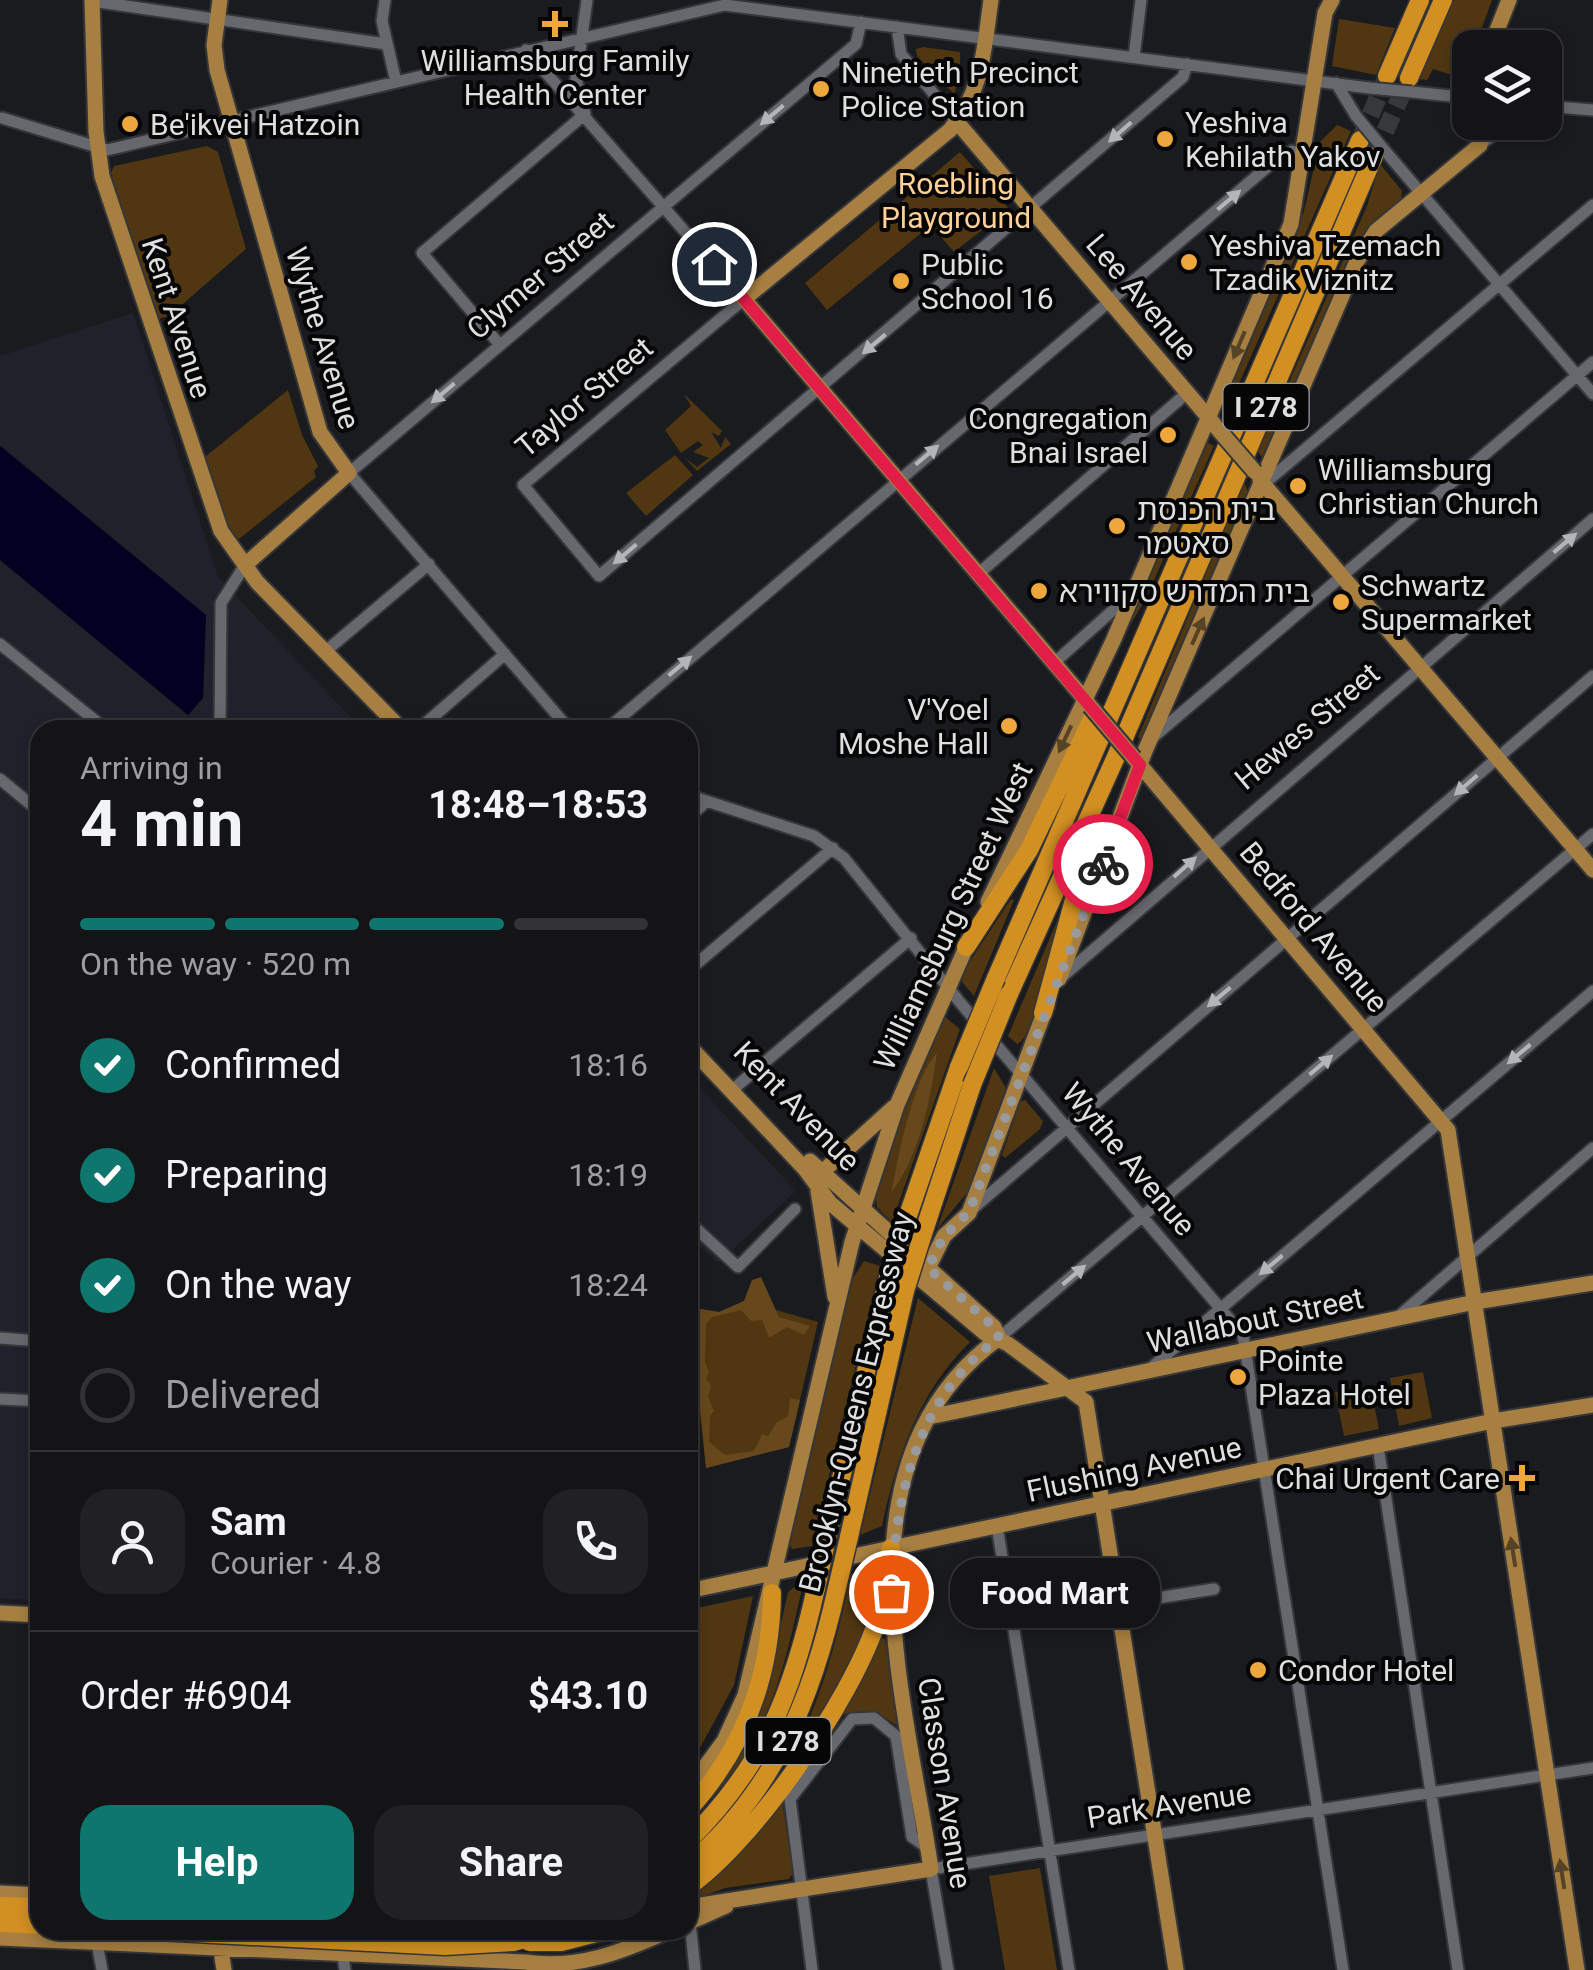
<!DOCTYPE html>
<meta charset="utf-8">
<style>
body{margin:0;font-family:Roboto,"Noto Sans Hebrew",sans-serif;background:#212124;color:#f1f3f6;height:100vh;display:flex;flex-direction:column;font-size:38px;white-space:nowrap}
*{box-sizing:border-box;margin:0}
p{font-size:32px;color:#9d9ea1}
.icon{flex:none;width:55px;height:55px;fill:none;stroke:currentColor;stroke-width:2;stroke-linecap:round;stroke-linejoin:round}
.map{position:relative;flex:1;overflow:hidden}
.sheet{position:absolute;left:30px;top:720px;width:668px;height:1220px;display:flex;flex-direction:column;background:#141417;border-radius:30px;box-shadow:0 5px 15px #0003,0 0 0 2px #333336}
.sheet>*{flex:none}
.tools{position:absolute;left:1452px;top:30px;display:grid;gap:20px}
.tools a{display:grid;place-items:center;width:110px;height:110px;border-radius:20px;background:#141417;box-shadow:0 5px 15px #0003,0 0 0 2px #333336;font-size:50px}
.pin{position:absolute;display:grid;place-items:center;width:85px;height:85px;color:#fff;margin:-42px;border:5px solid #fff;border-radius:50%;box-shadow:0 2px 10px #0007}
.courier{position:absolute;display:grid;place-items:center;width:100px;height:100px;margin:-50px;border:8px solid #e11d48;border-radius:50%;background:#fff;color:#222;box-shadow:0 2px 12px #0007}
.bubble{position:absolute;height:70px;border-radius:30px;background:#141417;box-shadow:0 5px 15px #0003,0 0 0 2px #333336;font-size:32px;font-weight:700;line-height:70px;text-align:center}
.overview em{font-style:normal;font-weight:700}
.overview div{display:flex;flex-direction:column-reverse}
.overview{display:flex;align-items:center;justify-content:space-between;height:170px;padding:0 50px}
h1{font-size:65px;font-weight:700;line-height:75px}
.bar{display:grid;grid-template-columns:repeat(4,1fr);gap:15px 10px;align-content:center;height:120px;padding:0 50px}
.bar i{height:12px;border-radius:8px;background:#333336}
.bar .on{background:#0f766e}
.bar p{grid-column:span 4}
.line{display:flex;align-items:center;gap:25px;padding:0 50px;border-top:2px solid #333336}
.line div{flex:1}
.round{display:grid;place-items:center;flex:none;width:105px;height:105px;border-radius:30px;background:#212124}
ol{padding:0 50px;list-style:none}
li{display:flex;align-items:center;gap:30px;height:110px}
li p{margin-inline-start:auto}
li .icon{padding:10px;border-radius:50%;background:#0f766e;color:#fff;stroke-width:4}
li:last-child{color:#9d9ea1}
li i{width:55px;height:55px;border:5px solid #333336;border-radius:50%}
.cta{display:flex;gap:20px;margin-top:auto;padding:20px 50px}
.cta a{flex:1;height:115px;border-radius:30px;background:#0f766e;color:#fff;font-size:40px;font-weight:700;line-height:115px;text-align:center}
.cta a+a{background:#212124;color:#f1f3f6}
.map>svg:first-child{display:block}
</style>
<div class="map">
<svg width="1593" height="1970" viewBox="0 0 1593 1970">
<rect width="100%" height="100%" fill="#1a1b1f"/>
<path fill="#20212b" d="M133,313L218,577L363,730H40V1601L0,1598V560L188,715L203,698L206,615L0,445V356Z
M688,1075L796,1191L718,1263L688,1236Z"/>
<path fill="#503711" d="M1454,0H1492L1475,47L1470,48V75L1465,79L1433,69L1427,80L1418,79Z
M1339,19L1395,28L1376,75L1332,66Z
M923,47L960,52V77L954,94L917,56L916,49Z
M1337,125L1351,131L1225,415L1222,407L1304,211L1320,142Z
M207,146L218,152L246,249L169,316L157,319L111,173L114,166Z
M960,152L1009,209L954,252L931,225L827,310L805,283Z
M1380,164L1402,191L1401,199L1353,252L1262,457L1258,452L1367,206Z
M288,390L302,435L318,466L314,471L316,477L239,539L228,527L205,457Z
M684,394L722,431L719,436L711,432L721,448L725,437L731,444L697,471L685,458L697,467L709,458L693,452L703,445L698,441L681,453L665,430L691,406Z
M1206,442L1214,446L1146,598L1115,651Z
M675,455L693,475L646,516L626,493Z
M1244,482L1248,492L1141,740L1138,737Z
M1011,899L1014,900L974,996L962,982L963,972Z
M1058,919C1060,940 1035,1038 1017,1044L1008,1036Z
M945,1017L960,1029L892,1222L877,1207L875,1193L912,1088Z
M994,1068L1006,1088L971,1188L937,1229Z
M1025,1100L1043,1121L1040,1129L1005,1158L1002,1155L1020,1102Z
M864,1261L880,1266L812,1546L792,1549L789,1543L848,1286Z
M918,1298L970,1342C918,1393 897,1456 882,1526L860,1535Z
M744,1301L818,1322L789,1447L706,1468L688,1307L719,1312Z
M1423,1372L1432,1418L1399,1426L1390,1378Z
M1370,1385L1379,1429L1344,1436L1335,1392Z
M872,1570C897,1617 809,1738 780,1776C818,1714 836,1645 851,1574Z
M798,1584H803C780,1688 767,1744 689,1823L713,1791L774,1656L788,1592Z
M753,1596L734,1685L694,1759L688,1757V1610Z
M880,1637L885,1639L899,1727C878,1711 867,1708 842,1715L839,1709Z
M785,1795L783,1807L793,1873L789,1879L725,1888L688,1902Z
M1040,1868L1057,1970H1005L989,1876Z"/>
<path fill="#67481c" d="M937,1053C931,1096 920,1156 892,1191C898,1157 914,1076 937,1053Z
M761,1277L779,1317L810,1326L804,1335L787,1327L769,1338L762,1320L751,1321L741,1310L712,1317L706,1324L705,1363L709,1372L706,1378L711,1386L708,1397L714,1411L710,1416L709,1442L725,1455L754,1451L762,1434L768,1436L777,1422L788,1416L790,1398L800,1400L789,1447L706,1468L699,1395L688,1382V1307L719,1312L744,1301L752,1280Z"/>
<path fill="#040021" d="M0,446L206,615L203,698L188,715L0,560Z"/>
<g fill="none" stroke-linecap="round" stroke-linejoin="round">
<path stroke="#37383c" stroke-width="18" stroke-dasharray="18 9" stroke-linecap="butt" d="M1360,140L1387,76
M1374,156L1409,78"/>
<g stroke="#353639" stroke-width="15">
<path id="minor" d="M385,0L382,21L396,82
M92,1L386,44
M897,27L901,54L957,122
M526,50L744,299L523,485L599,576L1183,77L1187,64
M1134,57L1141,0
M1336,83L1356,116
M1412,92L1470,98
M1545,106L1593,110
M585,114L576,79L587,0
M2,118L107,150L725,5L1369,88
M1480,145L1510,122
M1386,152L1593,394
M500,345L422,253L585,114
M1264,484L1593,205
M978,574L1187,393
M0,644L107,730
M327,650L429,564
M1054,663L1130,595
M220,730L221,603L245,565
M418,730L505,654
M570,730L349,473L856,44L861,22
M606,730L1272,163L1292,151L1306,155
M1151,739L1593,362
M0,779L40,812
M688,795L814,836L844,858L958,1000L1243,1335L1343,1970
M688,818L706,802
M688,971L833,848
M1063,976L1593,519
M731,1091L911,938
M970,1211L1593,676
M688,1221L738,1267L795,1209
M1399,1316L1593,1148
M0,1338L40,1341
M999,1338L1593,834
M1151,1368L1593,991
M0,1399L40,1401
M1378,1446L1458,1970
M997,1526L1069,1970
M1012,1621L1214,1589
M690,1922L695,1970
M339,1930L345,1970
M97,1943L102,1970
M812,1970L790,1799L852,1719L874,1718L896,1736L912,1837L928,1848
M948,1970L931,1869L1593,1768"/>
</g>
<g stroke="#353639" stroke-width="19">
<path id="major" d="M92,0L96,132L102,176L221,531L257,582L402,730
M220,0L214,45L217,70L320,432L349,473L245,565
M991,0C984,48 983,92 950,130L744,299L1088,703
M1490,48L1509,0
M957,122L1214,424
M1260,480L1593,870
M1134,758L1448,1130L1577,1970
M988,902L1113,641L1291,224L1325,13L1332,0
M1059,979L1145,751L1357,261L1376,231L1480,145L1482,122
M688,1045L805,1169L830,1203L986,1334L1008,1344L1086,1402L1176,1970
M810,1161L994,1327L999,1338
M821,1173L894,1107
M818,1191L835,1297
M922,1280L944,1236L969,1213L1047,1005
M929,1417L1475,1302L1593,1283
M688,1591L1493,1421L1593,1405
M0,1613L40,1615
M688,1790L724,1741L745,1695L852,1242L897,1105L971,936
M0,1893L40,1895
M688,1907L931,1869C906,1698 830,1461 999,1338
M688,1923L726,1906
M0,1938L525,1962C578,1970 624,1951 671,1930
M220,1944L224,1970"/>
</g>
<g stroke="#353639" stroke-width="21">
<path id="highway" d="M1387,76L1420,0
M1409,78L1443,0
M966,947L1029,850L1094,715
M996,978L1360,140
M1009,994L1115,759L1374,156
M1043,1013L1093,830
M903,1230L959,1067
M921,1240L972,1085
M849,1537L905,1291
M827,1538L888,1278
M688,1810C745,1748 771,1676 772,1593
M688,1841C765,1765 793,1692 816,1588
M688,1865C775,1792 813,1696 837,1588
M688,1887C754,1841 850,1701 876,1624C884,1599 882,1573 891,1548
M0,1906L40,1907
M0,1923L40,1925"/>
</g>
<use href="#minor" stroke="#67686d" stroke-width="11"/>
<use href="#major" stroke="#a77f40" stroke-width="15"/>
<use href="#highway" stroke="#d28f22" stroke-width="18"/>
<g stroke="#353639" stroke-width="15" stroke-linecap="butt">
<path id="minor-bridge" d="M1369,88L1412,92
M1356,116L1386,152"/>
</g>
<g stroke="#353639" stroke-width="19" stroke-linecap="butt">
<path id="major-bridge" d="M1217,428L1255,472
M1090,706L1134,758"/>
</g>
<g stroke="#353639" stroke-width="21" stroke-linecap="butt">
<path id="highway-bridge" d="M959,1067L996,978
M972,1085L1009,994
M888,1278L903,1230
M905,1291L921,1240
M816,1588L827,1538
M837,1588L849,1537
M137,1930L445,1946L513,1942L554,1930
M529,1942H561L608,1930"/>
</g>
<use href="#minor-bridge" stroke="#67686d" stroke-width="11"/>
<use href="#major-bridge" stroke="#a77f40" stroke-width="15"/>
<use href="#highway-bridge" stroke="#d28f22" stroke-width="18"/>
</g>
<defs><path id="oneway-solid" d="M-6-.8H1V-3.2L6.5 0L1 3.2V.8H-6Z" transform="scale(2.5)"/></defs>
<g fill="#b4b5b8">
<use href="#oneway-solid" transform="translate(772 115) rotate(140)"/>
<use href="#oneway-solid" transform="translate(1120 132) rotate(139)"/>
<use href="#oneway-solid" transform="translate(1229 200) rotate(-40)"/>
<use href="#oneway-solid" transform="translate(874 344) rotate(140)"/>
<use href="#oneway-solid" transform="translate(443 393) rotate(140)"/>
<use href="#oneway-solid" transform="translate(927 455) rotate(-40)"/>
<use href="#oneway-solid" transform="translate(1565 543) rotate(-40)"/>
<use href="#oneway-solid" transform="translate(625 554) rotate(140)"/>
<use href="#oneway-solid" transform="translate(680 666) rotate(-40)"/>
<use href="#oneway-solid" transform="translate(1466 785) rotate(139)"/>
<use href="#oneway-solid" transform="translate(1185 867) rotate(-42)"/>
<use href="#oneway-solid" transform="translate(1219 997) rotate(140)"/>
<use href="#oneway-solid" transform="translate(1519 1054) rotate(140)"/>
<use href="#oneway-solid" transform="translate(1321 1065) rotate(-40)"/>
<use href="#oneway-solid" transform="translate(1271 1265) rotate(140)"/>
<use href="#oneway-solid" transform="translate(1074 1275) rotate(-40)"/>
</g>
<g fill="#564224">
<use href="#oneway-solid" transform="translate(1239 345) rotate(113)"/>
<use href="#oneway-solid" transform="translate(1198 631) rotate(-66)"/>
<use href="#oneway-solid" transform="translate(1065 739) rotate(115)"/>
<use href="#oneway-solid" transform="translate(1513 1552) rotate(-99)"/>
<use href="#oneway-solid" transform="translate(1562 1874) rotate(-99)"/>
</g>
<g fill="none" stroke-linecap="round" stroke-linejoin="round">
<path stroke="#999a9d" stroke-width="10" stroke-dasharray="0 18" d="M891,1592C896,1495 916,1398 999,1338L994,1327L928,1268L944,1236L969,1212L1103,864"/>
<path stroke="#e11d48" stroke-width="12" d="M714,264L1140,765L1103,864"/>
</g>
<g fill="#eea73c" stroke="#060607" stroke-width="4">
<path d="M550 9h10v10h10v10h-10v10h-10v-10h-10v-10h10z"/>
<circle cx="821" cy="89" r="10"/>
<circle cx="130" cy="124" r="10"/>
<circle cx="1165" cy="139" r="10"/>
<circle cx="1189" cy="262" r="10"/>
<circle cx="901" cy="281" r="10"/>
<circle cx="1168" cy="435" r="10"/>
<circle cx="1298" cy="486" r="10"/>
<circle cx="1117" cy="526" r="10"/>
<circle cx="1039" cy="591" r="10"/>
<circle cx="1341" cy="602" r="10"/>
<circle cx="1009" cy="726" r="10"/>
<circle cx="1238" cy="1377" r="10"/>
<path d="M1517 1463h10v10h10v10h-10v10h-10v-10h-10v-10h10z"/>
<circle cx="1258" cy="1670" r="10"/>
</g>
<g text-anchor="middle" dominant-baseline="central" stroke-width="8" stroke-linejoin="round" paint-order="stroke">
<g fill="#060607" stroke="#9d9ea0" stroke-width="2.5">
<rect x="1223.5" y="384" width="85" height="46" rx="8"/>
<rect x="745.5" y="1718" width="85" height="46" rx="8"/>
</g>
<g font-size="28" font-weight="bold" fill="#dedfe1">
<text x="1266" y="407">I 278</text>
<text x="788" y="1741">I 278</text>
</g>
<g font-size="30" fill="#dedfe1" stroke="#060607" text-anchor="start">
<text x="555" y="60" text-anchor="middle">Williamsburg Family<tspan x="555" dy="34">Health Center</tspan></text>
<text x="841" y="72">Ninetieth Precinct<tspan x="841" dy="34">Police Station</tspan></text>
<text x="1185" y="122">Yeshiva<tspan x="1185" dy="34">Kehilath Yakov</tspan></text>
<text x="150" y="124">Be'ikvei Hatzoin</text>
<text x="1209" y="245">Yeshiva Tzemach<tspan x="1209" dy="34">Tzadik Viznitz</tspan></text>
<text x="921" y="264">Public<tspan x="921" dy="34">School 16</tspan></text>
<text x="1148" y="418" text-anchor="end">Congregation<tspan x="1148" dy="34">Bnai Israel</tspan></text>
<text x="1318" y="469">Williamsburg<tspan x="1318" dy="34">Christian Church</tspan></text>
<text x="1137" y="509">בית הכנסת<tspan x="1137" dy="34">סאטמר</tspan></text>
<text x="1361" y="585">Schwartz<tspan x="1361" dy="34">Supermarket</tspan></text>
<text x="1059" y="591">בית המדרש סקווירא</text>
<text x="989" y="709" text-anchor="end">V'Yoel<tspan x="989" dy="34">Moshe Hall</tspan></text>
<text x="1258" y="1360">Pointe<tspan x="1258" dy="34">Plaza Hotel</tspan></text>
<text x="1500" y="1478" text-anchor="end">Chai Urgent Care</text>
<text x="1278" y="1670">Condor Hotel</text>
</g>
<g font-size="30" fill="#ffd196" stroke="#060607">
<text x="956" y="183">Roebling<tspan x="956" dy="34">Playground</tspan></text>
</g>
<g font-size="30" fill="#dedfe1" stroke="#060607">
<text transform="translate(540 275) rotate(-40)">Clymer Street</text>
<text transform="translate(1142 297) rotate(50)">Lee Avenue</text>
<text transform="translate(177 318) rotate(72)">Kent Avenue</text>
<text transform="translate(323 338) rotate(73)">Wythe Avenue</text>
<text transform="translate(584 397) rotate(-40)">Taylor Street</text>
<text transform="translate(1307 726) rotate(-40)">Hewes Street</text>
<text transform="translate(953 916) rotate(-65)">Williamsburg Street West</text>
<text transform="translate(1314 927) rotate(50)">Bedford Avenue</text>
<text transform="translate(797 1106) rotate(46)">Kent Avenue</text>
<text transform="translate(1129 1159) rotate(50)">Wythe Avenue</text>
<text transform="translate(1255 1320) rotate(-12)">Wallabout Street</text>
<text transform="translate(856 1402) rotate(-76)">Brooklyn-Queens Expressway</text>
<text transform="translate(1134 1469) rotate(-12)">Flushing Avenue</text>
<text transform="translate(945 1783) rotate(81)">Classon Avenue</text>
<text transform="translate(1169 1805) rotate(-9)">Park Avenue</text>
</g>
</g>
</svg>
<div class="tools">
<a><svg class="icon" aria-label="layers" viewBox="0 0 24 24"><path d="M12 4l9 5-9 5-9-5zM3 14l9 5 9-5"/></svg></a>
</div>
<div class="pin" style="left:891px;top:1592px;background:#ea580c"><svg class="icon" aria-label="bag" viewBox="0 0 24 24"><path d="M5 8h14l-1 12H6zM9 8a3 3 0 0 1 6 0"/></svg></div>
<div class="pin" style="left:714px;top:264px;background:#1f2937"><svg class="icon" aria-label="home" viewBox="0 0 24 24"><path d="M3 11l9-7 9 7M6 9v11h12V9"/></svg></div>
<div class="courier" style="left:1103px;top:864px"><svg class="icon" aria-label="bike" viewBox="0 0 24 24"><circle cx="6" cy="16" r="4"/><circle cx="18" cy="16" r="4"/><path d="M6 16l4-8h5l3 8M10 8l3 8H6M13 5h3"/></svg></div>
<div class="bubble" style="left:950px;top:1558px;width:210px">Food Mart</div>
<section class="sheet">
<div class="overview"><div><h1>4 min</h1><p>Arriving in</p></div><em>18:48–18:53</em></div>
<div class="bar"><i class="on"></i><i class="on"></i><i class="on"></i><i></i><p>On the way · 520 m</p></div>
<ol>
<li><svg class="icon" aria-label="check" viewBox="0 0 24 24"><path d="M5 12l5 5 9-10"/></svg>Confirmed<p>18:16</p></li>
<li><svg class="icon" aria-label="check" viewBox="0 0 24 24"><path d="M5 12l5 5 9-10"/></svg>Preparing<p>18:19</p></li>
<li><svg class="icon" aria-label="check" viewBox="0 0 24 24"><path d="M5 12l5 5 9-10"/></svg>On the way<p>18:24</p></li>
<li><i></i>Delivered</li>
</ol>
<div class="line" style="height:180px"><a class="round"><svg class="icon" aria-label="person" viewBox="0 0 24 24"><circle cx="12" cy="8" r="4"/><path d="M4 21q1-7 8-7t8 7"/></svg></a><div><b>Sam</b><p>Courier · 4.8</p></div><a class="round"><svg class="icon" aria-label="phone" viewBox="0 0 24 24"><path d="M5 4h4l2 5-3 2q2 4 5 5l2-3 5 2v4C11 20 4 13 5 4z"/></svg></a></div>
<div class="line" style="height:130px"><div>Order #6904</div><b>$43.10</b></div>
<div class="cta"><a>Help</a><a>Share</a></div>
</section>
</div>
